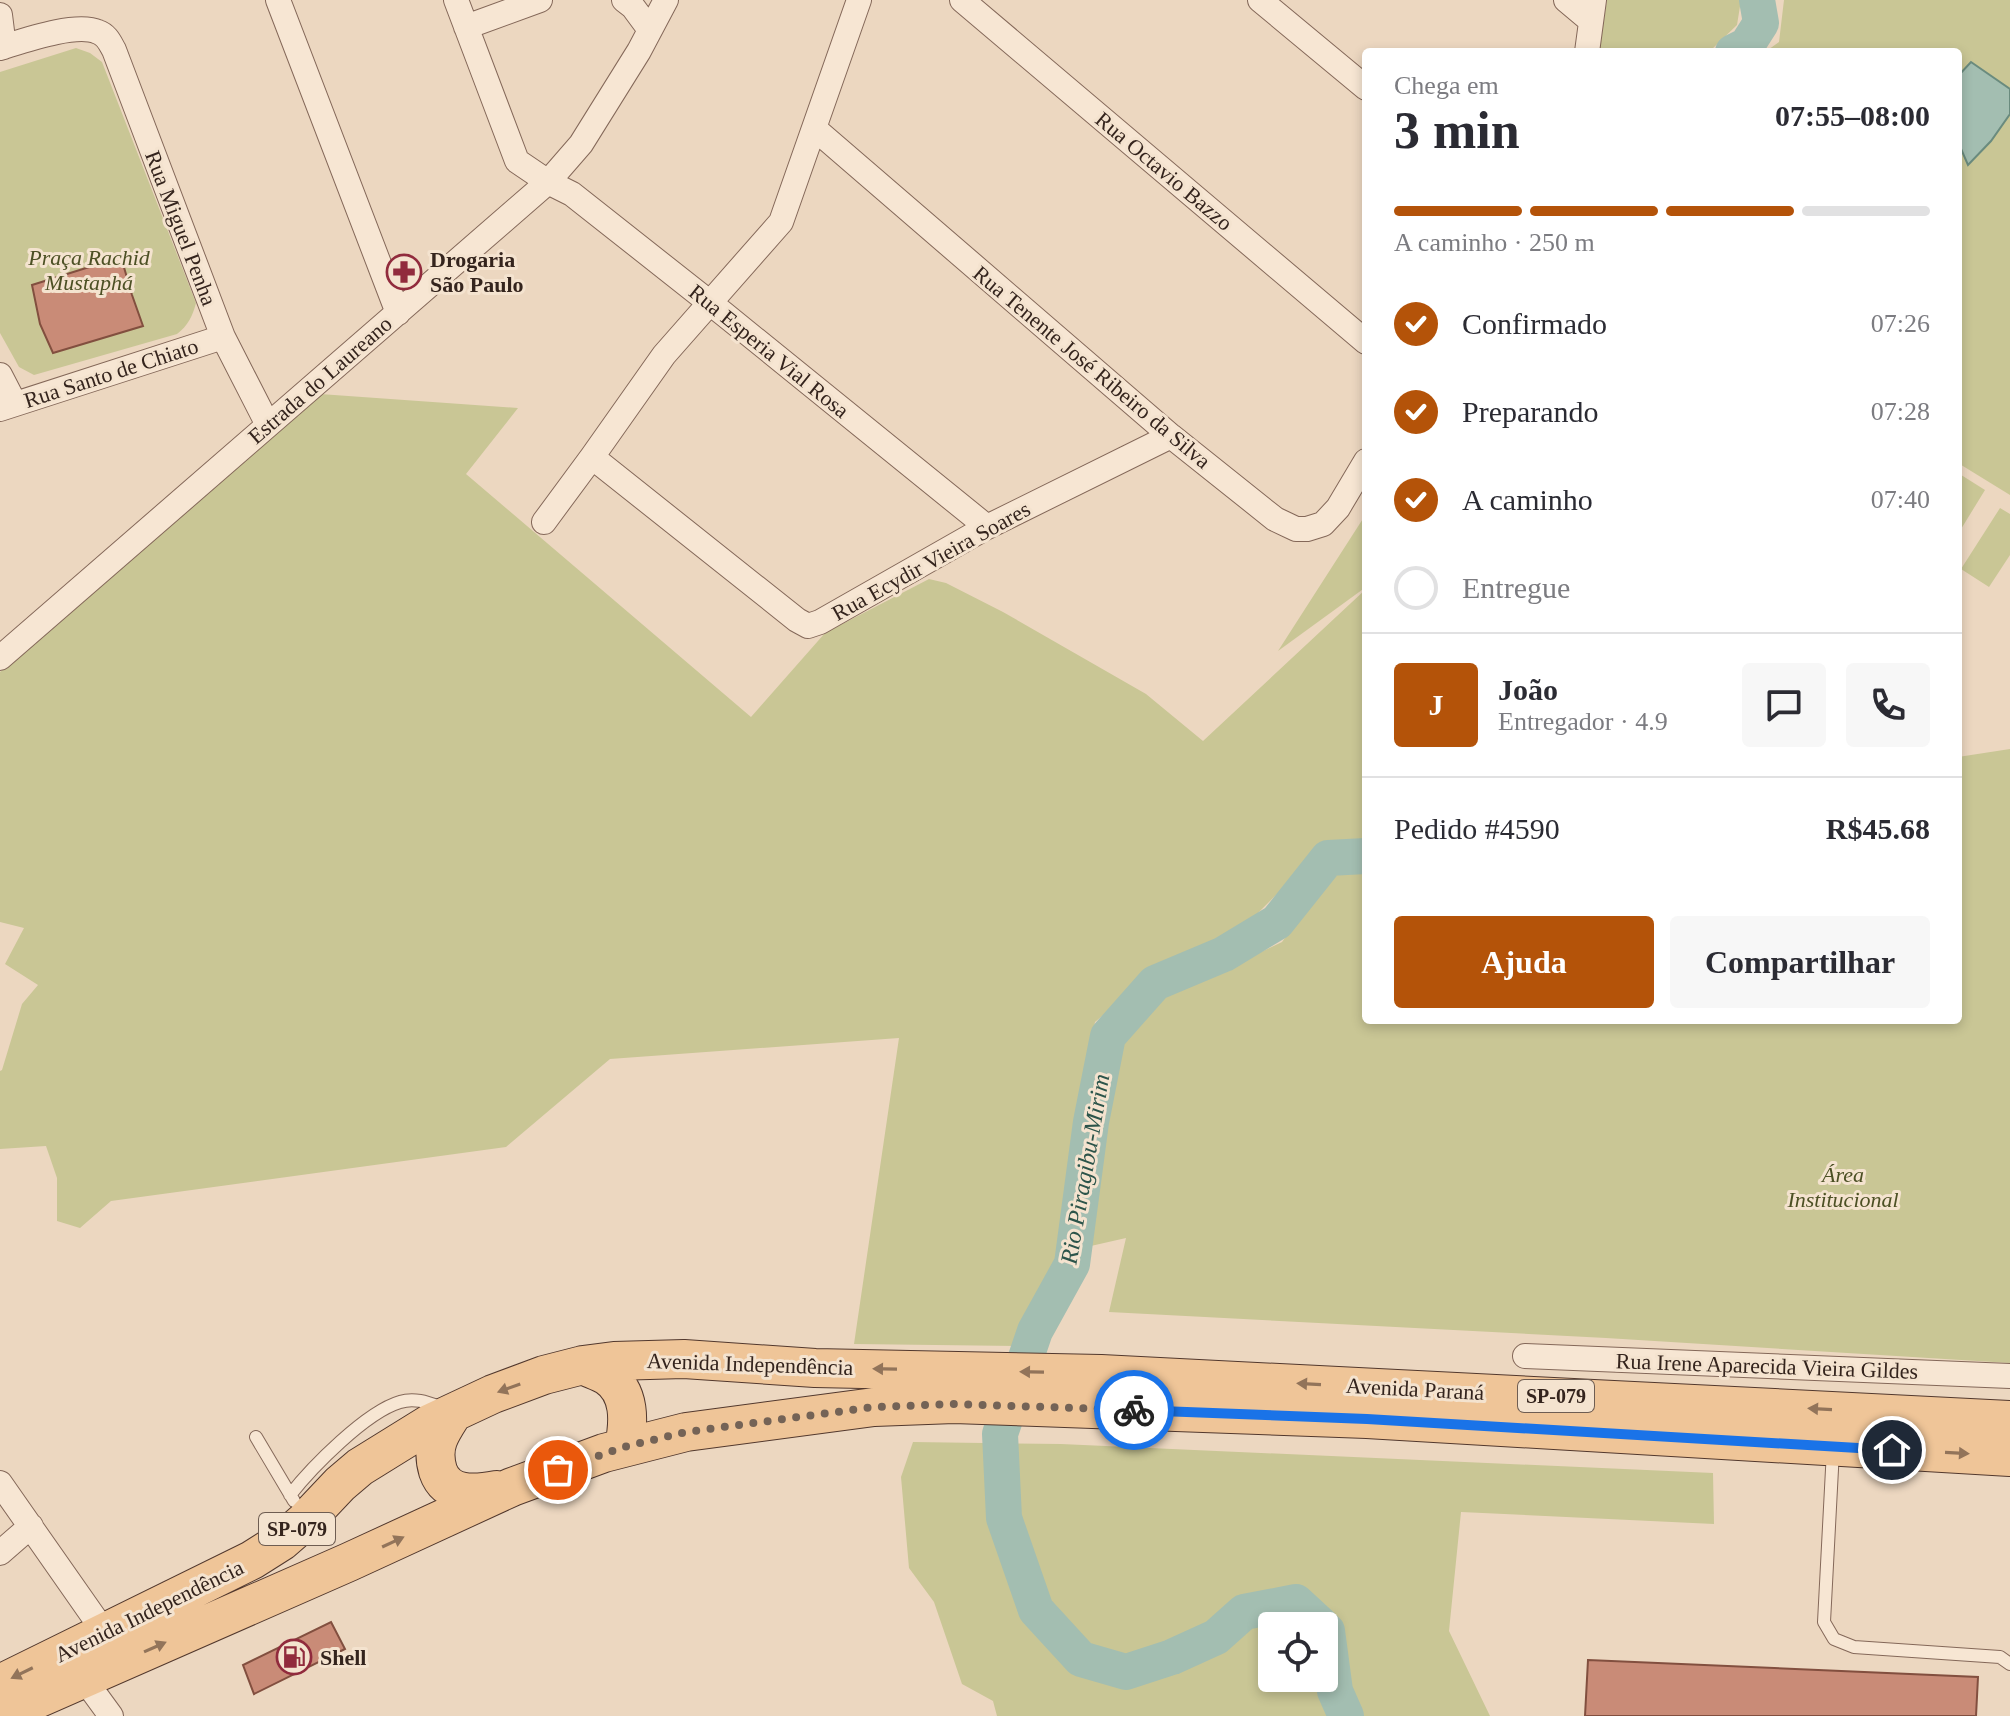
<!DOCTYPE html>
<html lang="pt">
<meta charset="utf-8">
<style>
body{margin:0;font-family:"Times New Roman",serif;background:#f7f7f7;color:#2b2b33;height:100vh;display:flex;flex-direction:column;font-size:30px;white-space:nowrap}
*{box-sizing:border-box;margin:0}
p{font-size:26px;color:#7c7c81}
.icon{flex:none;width:44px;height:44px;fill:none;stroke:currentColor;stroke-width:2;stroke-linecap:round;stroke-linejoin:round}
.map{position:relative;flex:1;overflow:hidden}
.side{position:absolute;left:1362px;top:48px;width:600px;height:976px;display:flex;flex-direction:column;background:#fff;border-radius:8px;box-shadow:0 4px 12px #0003}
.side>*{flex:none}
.fabs{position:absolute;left:1258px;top:1612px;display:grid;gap:16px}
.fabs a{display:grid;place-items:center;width:80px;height:80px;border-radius:8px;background:#fff;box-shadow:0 4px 12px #0003;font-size:40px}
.pin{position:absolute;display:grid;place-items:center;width:68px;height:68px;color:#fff;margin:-34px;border:4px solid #fff;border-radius:50%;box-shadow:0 2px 8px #0007}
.courier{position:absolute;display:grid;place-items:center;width:80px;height:80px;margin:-40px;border:6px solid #1a73e8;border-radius:50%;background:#fff;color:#222;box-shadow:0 2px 10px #0007}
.head em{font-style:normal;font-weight:800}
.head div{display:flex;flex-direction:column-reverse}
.head{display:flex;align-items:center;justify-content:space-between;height:136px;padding:0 32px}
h1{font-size:52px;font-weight:800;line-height:60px}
.bar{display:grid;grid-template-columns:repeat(4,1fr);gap:12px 8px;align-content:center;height:96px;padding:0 32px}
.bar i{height:10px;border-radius:6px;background:#e1e1e2}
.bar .current{background:#b45309}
.bar p{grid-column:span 4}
.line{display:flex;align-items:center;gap:20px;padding:0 32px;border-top:2px solid #e1e1e2}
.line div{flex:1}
.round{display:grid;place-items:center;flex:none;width:84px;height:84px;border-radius:8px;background:#f7f7f7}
ol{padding:0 32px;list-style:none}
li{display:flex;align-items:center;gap:24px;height:88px}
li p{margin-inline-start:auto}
li .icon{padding:8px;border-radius:50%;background:#b45309;color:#fff;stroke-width:4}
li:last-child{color:#7c7c81}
li i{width:44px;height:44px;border:4px solid #e1e1e2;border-radius:50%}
.primary-button{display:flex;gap:16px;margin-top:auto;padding:16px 32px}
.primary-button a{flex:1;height:92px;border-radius:8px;background:#b45309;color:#fff;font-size:32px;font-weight:800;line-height:92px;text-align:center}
.primary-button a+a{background:#f7f7f7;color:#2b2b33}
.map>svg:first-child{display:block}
</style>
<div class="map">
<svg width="2010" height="1716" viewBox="0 0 2010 1716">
<rect width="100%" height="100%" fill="#ecd7c0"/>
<path fill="#c9c695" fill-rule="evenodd" d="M1607,0H1741L1737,25L1709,52H1599Z
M1784,0H2010V495L1958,463V52H1765L1779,42Z
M76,48L90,53L102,62L196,303C193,315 188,326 177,334L34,375L19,367L0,333V72Z
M320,394L518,408L466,474L751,717L825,633L929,579L946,583L1003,612L1146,694L1203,741L1366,589V846L1330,845L1298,873L1246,925L1174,962L1146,979L1095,1022L1082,1089L1057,1258L1017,1346L854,1344L899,1038L610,1059L506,1147L111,1201L80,1228L57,1221V1178L46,1146L0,1149V1071L2,1070L22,1004L38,985L5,964L24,928L0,922V672Z
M1958,473L1985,490L1958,534Z
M2000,508L2010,514V555L1989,587L1961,569Z
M1366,514V587L1278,651Z
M2010,749V1363L1606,1338L1109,1312L1126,1238L1082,1248L1103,1117L1123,1039L1163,995L1233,965L1282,942L1332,873H1366V1020H1958V757Z
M913,1442L1061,1444L1713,1473L1714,1524L1461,1512L1449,1631L1490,1716H997L993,1701L962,1684L934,1602L909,1568L901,1477ZM1272,1626H1324V1678H1272Z"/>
<path fill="#a3beb1" stroke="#6a8b7e" stroke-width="2" d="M1971,62L2010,89V114L1991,141L1968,165L1958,142V76Z"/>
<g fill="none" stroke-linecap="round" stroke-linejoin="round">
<path stroke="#a3beb1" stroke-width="36" d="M1733,52L1747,45L1761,23L1757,0
M1322,1626L1296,1602L1244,1612L1216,1637L1172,1657L1126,1672L1081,1659L1036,1610L1004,1518L1000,1434L1035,1331L1072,1264L1091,1122L1108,1036L1155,983L1224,954L1277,922L1328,858L1366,856
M1324,1628L1327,1631L1335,1691L1346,1716"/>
</g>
<path fill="#c98b77" stroke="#824f3f" stroke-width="2" d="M121,257L132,295L143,326L53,353L40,324L32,285Z
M331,1622L345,1649L254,1694L243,1665Z
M1588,1660L1978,1677L1976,1716H1585Z"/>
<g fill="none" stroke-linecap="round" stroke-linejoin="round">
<g stroke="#846859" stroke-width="14">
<path id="service" d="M256,1437L294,1501
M1833,1450L1824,1622L1834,1639L1854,1647L2000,1657L2010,1664
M290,1495C312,1467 366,1412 400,1402C415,1397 429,1403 443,1408"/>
</g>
<g stroke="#846859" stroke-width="26">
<path id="minor" d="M278,0L398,313
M456,0L517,161L548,182L572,194L724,314L987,527
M624,0L633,7L650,30
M962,0L1366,342
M1260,0L1366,88
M1566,0L1591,21
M0,15L4,47
M466,27L540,0
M0,48C23,41 76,22 98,32C107,35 110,43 114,50L223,337L268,425
M1587,52L1594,0
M815,129L1171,436L1275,519L1296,529H1307L1323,524L1338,508L1366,461
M0,375L15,404
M0,409L223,337
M592,457L797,620L808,626L820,622L987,527L1171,436
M544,522L592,457L664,355L781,222L859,0
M0,658L548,182L581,144L639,51L666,0
M1525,1356L2010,1376
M0,1483L105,1633
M0,1553L31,1526
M84,1679L111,1716"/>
</g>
<g stroke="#52382d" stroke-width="40">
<path id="primary" d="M583,1365C591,1369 600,1372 607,1376C631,1392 629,1422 624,1447
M453,1413C448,1421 441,1431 438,1440C434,1451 435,1461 438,1471C447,1497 475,1494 497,1490
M0,1684L252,1560L282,1541L305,1521L340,1484L360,1467L431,1423L493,1394L544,1375L583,1365L614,1361L684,1359L815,1368L1101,1374L2010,1420
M2,1716L12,1710L349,1562L512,1487L604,1453L686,1432L874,1407L954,1404L1367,1419L2010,1457"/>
</g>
<use href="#service" stroke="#f7e6d3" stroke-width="12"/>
<use href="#minor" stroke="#f7e6d3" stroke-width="24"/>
<use href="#primary" stroke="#efc598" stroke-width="38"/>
</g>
<defs><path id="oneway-solid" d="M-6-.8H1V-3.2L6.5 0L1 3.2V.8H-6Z" transform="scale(2)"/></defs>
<g fill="#92745a">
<use href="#oneway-solid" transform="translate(885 1369) rotate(-179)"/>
<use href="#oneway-solid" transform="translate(1032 1372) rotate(-179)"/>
<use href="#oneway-solid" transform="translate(1309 1384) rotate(-177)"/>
<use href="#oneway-solid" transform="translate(509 1388) rotate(160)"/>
<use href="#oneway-solid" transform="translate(1820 1409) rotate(-177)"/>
<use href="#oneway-solid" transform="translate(1957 1453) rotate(3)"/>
<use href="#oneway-solid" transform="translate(393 1542) rotate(-25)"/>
<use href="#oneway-solid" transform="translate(155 1647) rotate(-24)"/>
<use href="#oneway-solid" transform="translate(22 1673) rotate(154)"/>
</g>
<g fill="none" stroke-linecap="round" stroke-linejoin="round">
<path stroke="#746356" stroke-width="8" stroke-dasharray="0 14.4" d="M558,1470L624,1447L686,1432L874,1407L954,1404L1134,1410"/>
<path stroke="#1a73e8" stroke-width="10" d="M1134,1410L1367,1419L1892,1450"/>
</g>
<defs>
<g id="pharmacy-ring" transform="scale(1.8)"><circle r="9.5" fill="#f4e3cf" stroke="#912b3d" stroke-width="1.5"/><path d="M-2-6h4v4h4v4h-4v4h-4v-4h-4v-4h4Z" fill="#912b3d"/></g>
<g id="fuel-ring" transform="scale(1.8)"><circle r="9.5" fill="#f4e3cf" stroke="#912b3d" stroke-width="1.5"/><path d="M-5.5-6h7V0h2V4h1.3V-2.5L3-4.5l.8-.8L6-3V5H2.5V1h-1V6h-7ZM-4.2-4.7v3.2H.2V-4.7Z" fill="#912b3d"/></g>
</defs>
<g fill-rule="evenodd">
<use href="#pharmacy-ring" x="404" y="272"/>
<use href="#fuel-ring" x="294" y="1657"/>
</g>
<g text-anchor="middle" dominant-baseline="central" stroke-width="6" stroke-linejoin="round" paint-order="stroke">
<g fill="#f4e3cf" stroke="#6e5d52" stroke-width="2">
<rect x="1518" y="1380" width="76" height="32" rx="6"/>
<rect x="259" y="1513" width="76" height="32" rx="6"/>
</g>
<g font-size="20" font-weight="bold" fill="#34241d">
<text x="1556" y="1396">SP-079</text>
<text x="297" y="1529">SP-079</text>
</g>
<g font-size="22" fill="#34241d" stroke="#f4e3cf">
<text transform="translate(1164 171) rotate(40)">Rua Octavio Bazzo</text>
<text transform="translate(181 228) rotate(69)">Rua Miguel Penha</text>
<text transform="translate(769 351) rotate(39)">Rua Esperia Vial Rosa</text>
<text transform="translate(1092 367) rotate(40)">Rua Tenente José Ribeiro da Silva</text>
<text transform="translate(111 373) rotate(-18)">Rua Santo de Chiato</text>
<text transform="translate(320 380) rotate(-41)">Estrada do Laureano</text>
<text transform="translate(931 561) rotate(-29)">Rua Ecydir Vieira Soares</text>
<text transform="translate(750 1364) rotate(2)">Avenida Independência</text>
<text transform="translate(1767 1366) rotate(2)">Rua Irene Aparecida Vieira Gildes</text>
<text transform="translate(1415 1389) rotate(3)">Avenida Paraná</text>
<text transform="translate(149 1611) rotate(-26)">Avenida Independência</text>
</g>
<g font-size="22" font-style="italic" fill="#4c5024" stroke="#f4e3cf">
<text x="89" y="257">Praça Rachid<tspan x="89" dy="25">Mustaphá</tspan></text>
<text x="1843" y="1174">Área<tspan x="1843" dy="25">Institucional</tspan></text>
</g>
<g font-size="22" font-weight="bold" fill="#34241d" stroke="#f4e3cf" text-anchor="start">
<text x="430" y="259">Drogaria<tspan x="430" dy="25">São Paulo</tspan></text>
<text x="320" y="1657">Shell</text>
</g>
<g font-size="24" font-style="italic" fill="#2c544a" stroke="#f4e3cf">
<text transform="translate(1085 1169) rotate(-80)">Rio Piragibu-Mirim</text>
</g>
</g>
</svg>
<div class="fabs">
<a><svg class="icon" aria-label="locate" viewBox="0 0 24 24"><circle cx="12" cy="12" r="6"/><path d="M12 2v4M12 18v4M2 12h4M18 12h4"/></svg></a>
</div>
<div class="pin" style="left:558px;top:1470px;background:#ea580c"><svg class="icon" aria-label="bag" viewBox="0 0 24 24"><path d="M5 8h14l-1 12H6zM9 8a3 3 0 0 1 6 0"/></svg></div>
<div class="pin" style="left:1892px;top:1450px;background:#1f2937"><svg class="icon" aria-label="home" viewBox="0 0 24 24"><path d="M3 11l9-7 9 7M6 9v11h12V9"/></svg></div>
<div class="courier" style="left:1134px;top:1410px"><svg class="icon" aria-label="bike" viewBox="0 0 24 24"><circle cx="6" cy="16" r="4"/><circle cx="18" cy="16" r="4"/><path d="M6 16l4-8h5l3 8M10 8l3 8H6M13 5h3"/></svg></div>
<section class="side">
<div class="head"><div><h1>3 min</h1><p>Chega em</p></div><em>07:55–08:00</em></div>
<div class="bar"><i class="current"></i><i class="current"></i><i class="current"></i><i></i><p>A caminho · 250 m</p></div>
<ol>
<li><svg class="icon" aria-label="check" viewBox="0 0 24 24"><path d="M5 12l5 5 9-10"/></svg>Confirmado<p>07:26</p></li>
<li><svg class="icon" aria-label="check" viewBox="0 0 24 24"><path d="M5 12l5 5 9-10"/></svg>Preparando<p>07:28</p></li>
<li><svg class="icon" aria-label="check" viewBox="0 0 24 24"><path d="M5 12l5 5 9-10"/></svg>A caminho<p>07:40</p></li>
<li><i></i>Entregue</li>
</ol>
<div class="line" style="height:144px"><b class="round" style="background:#b45309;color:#fff">J</b><div><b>João</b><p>Entregador · 4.9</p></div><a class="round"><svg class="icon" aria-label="chat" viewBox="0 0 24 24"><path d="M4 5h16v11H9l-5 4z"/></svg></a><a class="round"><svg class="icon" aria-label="phone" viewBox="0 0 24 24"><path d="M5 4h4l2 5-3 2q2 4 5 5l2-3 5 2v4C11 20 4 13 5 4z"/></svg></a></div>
<div class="line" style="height:104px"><div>Pedido #4590</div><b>R$45.68</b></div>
<div class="primary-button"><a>Ajuda</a><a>Compartilhar</a></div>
</section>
</div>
